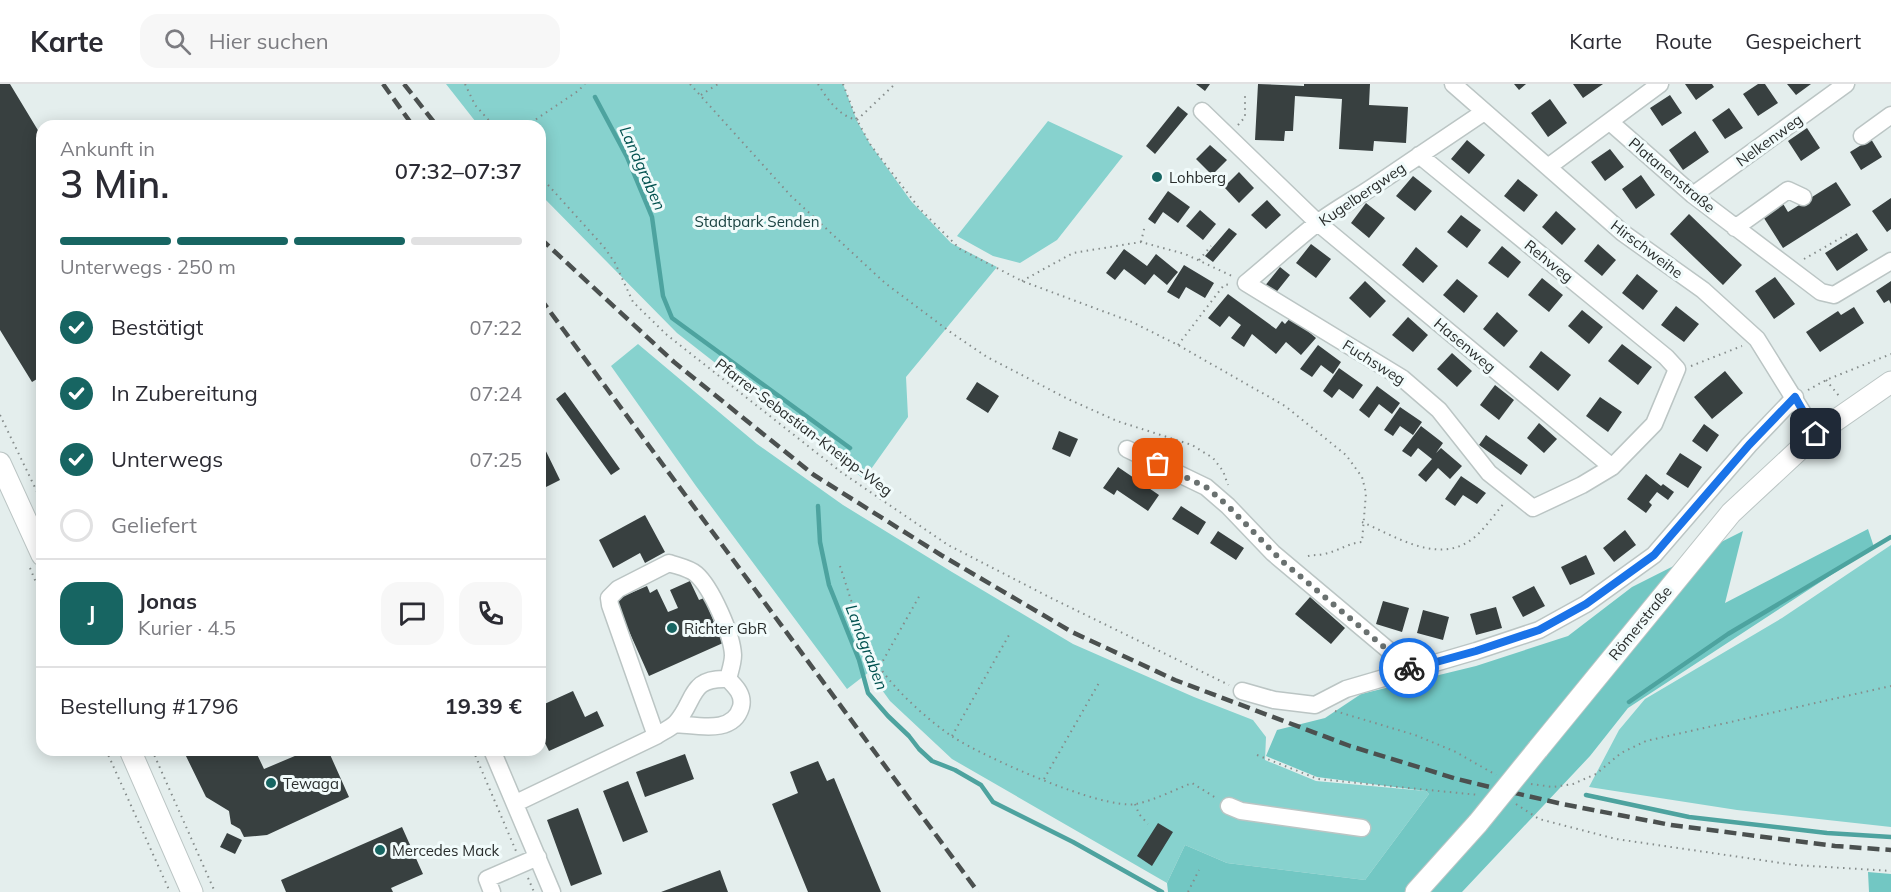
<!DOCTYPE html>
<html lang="de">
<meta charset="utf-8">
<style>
body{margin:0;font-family:Mulish,sans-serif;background:#f7f7f7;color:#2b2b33;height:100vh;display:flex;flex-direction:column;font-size:22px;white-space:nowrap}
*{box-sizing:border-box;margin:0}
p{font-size:20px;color:#7c7c81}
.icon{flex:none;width:33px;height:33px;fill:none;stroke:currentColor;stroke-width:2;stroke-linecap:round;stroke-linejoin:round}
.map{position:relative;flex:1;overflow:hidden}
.sheet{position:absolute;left:36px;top:36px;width:510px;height:636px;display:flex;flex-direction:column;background:#fff;border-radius:18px;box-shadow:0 3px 15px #0003}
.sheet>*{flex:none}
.pin{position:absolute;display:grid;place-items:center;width:51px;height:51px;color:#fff;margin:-26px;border-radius:12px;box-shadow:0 3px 9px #0006}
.courier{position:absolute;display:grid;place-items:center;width:60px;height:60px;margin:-30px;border:4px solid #1a73e8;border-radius:50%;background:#fff;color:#222;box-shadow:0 2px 8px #0007}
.headline em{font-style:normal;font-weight:600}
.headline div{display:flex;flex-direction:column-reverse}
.headline{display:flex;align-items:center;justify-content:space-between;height:102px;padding:0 24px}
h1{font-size:39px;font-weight:600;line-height:45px}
.bar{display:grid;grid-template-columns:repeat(4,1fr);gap:9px 6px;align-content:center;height:72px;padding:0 24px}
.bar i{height:8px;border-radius:4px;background:#e1e1e2}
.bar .active{background:#176562}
.bar p{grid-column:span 4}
.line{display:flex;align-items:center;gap:15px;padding:0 24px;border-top:2px solid #e1e1e2}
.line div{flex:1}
.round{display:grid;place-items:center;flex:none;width:63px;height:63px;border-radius:18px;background:#f7f7f7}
ol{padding:0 24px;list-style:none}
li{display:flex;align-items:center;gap:18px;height:66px}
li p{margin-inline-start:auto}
li .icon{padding:6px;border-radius:50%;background:#176562;color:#fff;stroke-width:4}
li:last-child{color:#7c7c81}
li i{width:33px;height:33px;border:3px solid #e1e1e2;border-radius:50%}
header{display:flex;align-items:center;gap:36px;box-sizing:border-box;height:84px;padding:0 30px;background:#fff;border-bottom:2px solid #e1e1e2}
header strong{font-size:28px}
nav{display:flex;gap:33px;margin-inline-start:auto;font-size:21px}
.search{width:420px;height:54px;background:#f7f7f7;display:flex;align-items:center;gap:15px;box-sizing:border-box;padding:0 21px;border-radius:18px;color:#7c7c81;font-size:22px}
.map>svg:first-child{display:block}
</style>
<header>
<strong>Karte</strong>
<div class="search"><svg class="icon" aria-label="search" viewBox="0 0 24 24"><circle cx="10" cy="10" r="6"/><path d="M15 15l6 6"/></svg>Hier suchen</div>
<nav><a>Karte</a><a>Route</a><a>Gespeichert</a></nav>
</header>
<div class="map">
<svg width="1891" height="808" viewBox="0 0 1891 808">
<rect width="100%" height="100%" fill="#e4eeed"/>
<path fill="#87d2ce" d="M446,0H843L857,37L870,60L911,117L951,159L997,183L906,293L908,333L864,395L677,249L540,110V42H479Z
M1048,37L1123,72L1057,156L1020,179L993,172L957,152Z
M638,260L757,360L843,421L952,488L1073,560L1194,613L1253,636L1266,653L1265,676L1316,697L1426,707L1429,710L1365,796L1227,779L1185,761L1167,799L952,675L890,617L869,588L847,605L696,402L611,282Z
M1891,461V743L1737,726L1589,703L1619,646L1645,615L1782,534Z"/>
<path fill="#72c7c3" d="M1868,445L1874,463L1628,624L1590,672L1462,808H1168L1167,799L1185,761L1227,779L1365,796L1429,710L1426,707L1317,693L1266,672L1277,646L1325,634L1361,610L1476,582L1568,552L1632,503L1743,447L1725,519Z
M1868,788L1891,790V808H1869Z"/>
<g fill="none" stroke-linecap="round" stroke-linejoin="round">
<path stroke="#4da39f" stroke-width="4.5" d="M595,13L627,73L652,133L663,212L672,234L850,364
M818,422L820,458L829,501L859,576L868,609L888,632L909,652L919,665L932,677L955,686L981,701L993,718L1073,758L1162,808
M1629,618L1728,550L1891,453
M1586,711L1689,733L1827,749L1891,753"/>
</g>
<path fill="#384040" d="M0,0H10L42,53V292L32,298L0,246Z
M1196,0H1210L1205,7Z
M1258,0L1304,2V0H1370L1369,21L1408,23L1406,59L1374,57L1373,67L1339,65L1342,15L1295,12L1293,47H1285L1284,57L1255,56Z
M1514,0H1526L1519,6Z
M1573,0H1603L1583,14Z
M1685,0H1712L1714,3L1696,16Z
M1758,0H1765L1778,19L1758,32L1743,10Z
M1787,0H1811L1796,11Z
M1670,11L1682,29L1662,42L1650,24Z
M1550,15L1567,39L1548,53L1531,29Z
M1178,22L1188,30L1155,70L1146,62Z
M1729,24L1743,44L1725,55L1712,36Z
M1807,44L1820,64L1801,77L1788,57Z
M1695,47L1709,68L1683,86L1669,66Z
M1871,55L1882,73L1861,86L1850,68Z
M1467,56L1485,71L1469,90L1451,75Z
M1210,61L1227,76L1212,91L1196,75Z
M1610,65L1624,83L1605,97L1591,78Z
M1239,88L1254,104L1239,119L1224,103Z
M1641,91L1655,111L1636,125L1622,105Z
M1413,92L1432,107L1415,127L1396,112Z
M1518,95L1538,111L1524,128L1504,112Z
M1836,98L1851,121L1783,164L1762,131L1782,118L1788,128Z
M1168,107L1190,123L1178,139L1163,128L1155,140L1148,135Z
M1891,114V145L1887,148L1872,127Z
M1267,116L1281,131L1266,145L1251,131Z
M1366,119L1385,134L1369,154L1351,139Z
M1200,126L1216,140L1203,156L1186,142Z
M1556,127L1576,145L1562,161L1542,143Z
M1689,130L1742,181L1723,201L1670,150Z
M1461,131L1481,146L1467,164L1447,148Z
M1229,144L1237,150L1213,178L1205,172Z
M1857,149L1868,166L1837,187L1825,169Z
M1311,160L1331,175L1316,194L1296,179Z
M1598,160L1616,176L1602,192L1584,177Z
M1502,162L1521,178L1508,194L1488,179Z
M1416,163L1438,182L1423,199L1402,181Z
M1124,165L1147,182L1156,170L1178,188L1167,201L1154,190L1145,201L1124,185L1115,196L1106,189Z
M1184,181L1214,199L1205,214L1186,203L1179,215L1167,208Z
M1280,183L1290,191L1274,211L1264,203Z
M1637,190L1658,207L1643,226L1622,209Z
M1775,193L1795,220L1774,235L1755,207Z
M1542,194L1563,211L1549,228L1528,211Z
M1457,195L1478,212L1464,229L1443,211Z
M1365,197L1386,217L1370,234L1349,214Z
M1891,197V220L1889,216L1884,219L1876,207Z
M1228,210L1276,245L1282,237L1285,240L1291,233L1316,254L1301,271L1286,258L1276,270L1252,250L1244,263L1231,254L1241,241L1229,232L1220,243L1208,234Z
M1676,222L1699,240L1684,258L1661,241Z
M1854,223L1864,239L1820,268L1806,248L1838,227L1841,231Z
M1582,226L1603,243L1589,260L1568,242Z
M1497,228L1518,247L1504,263L1483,245Z
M1408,233L1428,251L1413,268L1392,251Z
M1622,260L1652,283L1638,301L1608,277Z
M1318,261L1341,278L1333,290L1321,281L1312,293L1300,285Z
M1541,267L1571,291L1558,307L1529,283Z
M1452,269L1472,287L1457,303L1437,285Z
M1339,284L1363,301L1353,315L1339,305L1332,314L1323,307Z
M1725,287L1743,309L1712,335L1694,313Z
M977,298L999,312L988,329L966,315Z
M1495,301L1514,316L1499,336L1480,321Z
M1377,302L1400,319L1392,330L1379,320L1369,334L1359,326Z
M565,308L620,385L611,391L556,315Z
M1600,313L1622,328L1608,348L1586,332Z
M1400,323L1422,338L1413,351L1400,342L1393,352L1384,346Z
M1539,339L1557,355L1544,369L1527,354Z
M1704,340L1719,351L1707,368L1692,357Z
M1421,342L1443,359L1436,369L1441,364L1462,382L1450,395L1438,384L1426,398L1418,391L1432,375L1418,364L1411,373L1402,367Z
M1059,347L1078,355L1070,373L1052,365Z
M1486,351L1528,381L1521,391L1479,361Z
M540,355L560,396L540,406Z
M1680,369L1702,383L1688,404L1666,390Z
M1118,383L1159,411L1148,427L1117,406L1114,411L1103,404Z
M1646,390L1661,402L1663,400L1674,408L1668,416L1657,408L1649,418L1652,421L1646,429L1627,415Z
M1461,392L1486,409L1477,420L1463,411L1455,422L1445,415Z
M1181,422L1206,438L1198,451L1172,435Z
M645,431L665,468L645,479L640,469L613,484L599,456Z
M1625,446L1636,461L1614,478L1603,464Z
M1218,447L1244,464L1236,476L1210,459Z
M1586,471L1595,490L1570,501L1561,483Z
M690,497L699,516L704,514L723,559L649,592L615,516L647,502L650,509L657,505L668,528L678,524L670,506Z
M1534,502L1545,522L1523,533L1512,513Z
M1310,513L1345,544L1331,560L1295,530Z
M1383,517L1409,524L1402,548L1376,540Z
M1496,523L1502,544L1476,551L1470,530Z
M1423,526L1449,533L1443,556L1417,549Z
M573,607L585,633L597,627L604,642L549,667L540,649V622Z
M188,666H255L264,685L309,666H328L349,713L267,751L244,753L240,745L231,740L229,727L206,713L184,668Z
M685,670L694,695L645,713L636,688Z
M818,677L827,697L834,694L881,808H808L772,720L798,709L790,688Z
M628,697L648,748L623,758L603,707Z
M578,724L602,790L571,802L547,736Z
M1158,739L1173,748L1152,782L1137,772Z
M402,743L423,790L391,804L393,808H286L281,796Z
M227,749L242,756L235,770L220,763Z
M720,786L728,808H661Z"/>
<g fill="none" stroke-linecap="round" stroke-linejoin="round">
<g stroke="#bbc5c4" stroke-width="19">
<path id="minor" d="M1453,0L1623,149L1703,206L1757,255L1816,350
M1202,27L1318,139L1612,383
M1610,38L1693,111L1821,208L1834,211L1891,177
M1862,52L1891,31
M1419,71L1666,273L1677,285L1654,340L1612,383L1582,401L1533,424L1489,389L1439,326L1402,294L1246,199C1269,180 1292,159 1316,140C1334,126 1355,115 1374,102C1411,77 1447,53 1484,28
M1548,83L1660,0
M1693,111L1846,0
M1735,144L1788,106L1803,113
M1127,365L1206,403L1228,422L1273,469L1411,585
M1242,607L1274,616L1315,621L1346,605L1476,567L1539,546L1586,520L1654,471L1749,361L1795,313
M656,652L610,521L609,514L618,505L669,479C677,482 689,484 696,490C711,503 732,550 733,571C733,579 730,587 728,595
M492,666L552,808
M516,719L656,652C662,648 671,644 676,639C696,616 689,593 728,595C736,603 744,611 741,623C733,651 697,641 675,640
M1229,722L1241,727L1362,744
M492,808L487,795L538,773"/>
</g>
<g stroke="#bbc5c4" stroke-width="23">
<path id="major" d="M0,379L42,471
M1538,665L1731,429L1816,350L1891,298
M130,666L192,808
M1416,808L1478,739"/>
</g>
<path stroke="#858c8b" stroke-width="2" stroke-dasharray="1.5 4.5" stroke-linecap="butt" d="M465,0L475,21L494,42
M690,0L791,112L885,199L953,250L987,273L1068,315L1117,337L1192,361L1213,374L1223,387L1228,401
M818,0C827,15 839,32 857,36
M843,0L857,36L870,60L919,124L960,165L1022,197L1132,238L1178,261L1285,322L1346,371L1362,393L1366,409L1362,458C1348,459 1337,468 1323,470C1316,472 1310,470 1304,474
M701,11L718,0
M857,36L895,0
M1238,41L1245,33V10
M526,42L578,7L585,0
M540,92L604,163L615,179L633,218L667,251L841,388L948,461L1049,513L1229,601
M1141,158L1145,141
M1804,175L1851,148
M1199,176L1211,162
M1022,197L1073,169L1141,158L1185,170L1232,192
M1178,261L1224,201L1231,200
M1691,282L1742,262
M1826,296L1839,312
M1808,306L1826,296L1891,270
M0,331L42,418
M1362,438C1397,453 1441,483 1476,452C1486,443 1495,430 1504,419
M840,482C850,511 863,561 880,584C897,608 929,637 953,653C984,673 1102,726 1136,720C1155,716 1174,706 1192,699L1216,714
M30,484L42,513
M880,582L921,509
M1335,627L1415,651L1456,668L1496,691
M952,652L1009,551
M106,666L170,808
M152,666L215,808
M473,666L516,767
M1257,671L1318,695L1479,711
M1044,695L1100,597
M1531,700L1553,703L1573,700L1596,690L1621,669L1646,657L1891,602
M1135,720L1139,730L1148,740
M1516,720L1539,735L1616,755L1795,781L1891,787
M528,794L534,808
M1188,808L1199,786"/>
<use href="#minor" stroke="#fff" stroke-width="16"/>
<use href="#major" stroke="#fff" stroke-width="21"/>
<path stroke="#4b504f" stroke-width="4.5" stroke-dasharray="12 6" stroke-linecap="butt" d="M383,0L413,42
M404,0L437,42
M540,154L674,278L814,391L941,471L1072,548L1175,596L1350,662L1457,695L1498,705L1562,720L1671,741L1835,762L1891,766
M540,214L978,808"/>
<g stroke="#bbc5c4" stroke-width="23" stroke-linecap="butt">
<path id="major-bridge" d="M1478,739L1538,665"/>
</g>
<use href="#major-bridge" stroke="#fff" stroke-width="21"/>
</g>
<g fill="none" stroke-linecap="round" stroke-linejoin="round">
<path stroke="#6a7170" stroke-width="6" stroke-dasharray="0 10.8" d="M1158,380L1206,403L1228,422L1282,477L1409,584"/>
<path stroke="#1a73e8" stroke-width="8" d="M1409,584L1411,585L1476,567L1539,546L1586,520L1654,471L1749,361L1795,313L1816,350"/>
</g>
<g fill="#176562" stroke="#f1fbfb" stroke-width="2">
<circle cx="1157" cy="93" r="6"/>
<circle cx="672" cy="544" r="6"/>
<circle cx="271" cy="699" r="6"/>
<circle cx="380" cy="766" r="6"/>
</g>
<g text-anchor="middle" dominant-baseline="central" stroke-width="6" stroke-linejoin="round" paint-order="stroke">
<g font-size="15" fill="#292d2c" stroke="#f1fbfb">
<text transform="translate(1769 56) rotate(-36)">Nelkenweg</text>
<text transform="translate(1672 91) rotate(40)">Platanenstraße</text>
<text transform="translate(1362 110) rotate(-34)">Kugelbergweg</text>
<text transform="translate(1647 165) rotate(37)">Hirschweihe</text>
<text transform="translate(1549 177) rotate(39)">Rehweg</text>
<text transform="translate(1465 261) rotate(40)">Hasenweg</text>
<text transform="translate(1374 278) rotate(32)">Fuchsweg</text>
<text transform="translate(804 343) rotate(37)">Pfarrer-Sebastian-Kneipp-Weg</text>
<text transform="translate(1640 539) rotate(-51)">Römerstraße</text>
</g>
<g font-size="15" fill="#292d2c" stroke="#f1fbfb" text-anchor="start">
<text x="1169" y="93">Lohberg</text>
<text x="684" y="544">Richter GbR</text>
<text x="283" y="699">Tewaga</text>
<text x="392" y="766">Mercedes Mack</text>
</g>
<g font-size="15" fill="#1b4342" stroke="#f1fbfb">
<text x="757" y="137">Stadtpark Senden</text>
</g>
<g font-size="16" font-style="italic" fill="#00514f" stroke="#f1fbfb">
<text transform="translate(643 84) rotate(66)">Landgraben</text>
<text transform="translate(867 563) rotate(69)">Landgraben</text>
</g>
</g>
</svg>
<div class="pin" style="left:1158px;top:380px;background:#ea580c"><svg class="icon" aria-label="bag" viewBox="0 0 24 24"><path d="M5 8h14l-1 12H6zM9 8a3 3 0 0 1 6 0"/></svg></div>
<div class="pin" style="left:1816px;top:350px;background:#1f2937"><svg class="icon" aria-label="home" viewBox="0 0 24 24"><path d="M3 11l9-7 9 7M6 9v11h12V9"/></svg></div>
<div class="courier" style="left:1409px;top:584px"><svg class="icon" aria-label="bike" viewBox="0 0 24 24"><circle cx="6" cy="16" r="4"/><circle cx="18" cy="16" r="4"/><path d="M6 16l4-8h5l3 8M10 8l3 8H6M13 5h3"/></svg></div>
<section class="sheet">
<div class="headline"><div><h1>3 Min.</h1><p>Ankunft in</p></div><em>07:32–07:37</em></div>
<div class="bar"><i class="active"></i><i class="active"></i><i class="active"></i><i></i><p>Unterwegs · 250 m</p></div>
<ol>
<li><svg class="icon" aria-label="check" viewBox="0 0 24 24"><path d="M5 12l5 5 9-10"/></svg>Bestätigt<p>07:22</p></li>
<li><svg class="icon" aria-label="check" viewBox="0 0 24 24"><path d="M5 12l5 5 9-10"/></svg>In Zubereitung<p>07:24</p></li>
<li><svg class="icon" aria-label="check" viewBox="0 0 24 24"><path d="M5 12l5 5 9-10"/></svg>Unterwegs<p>07:25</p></li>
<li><i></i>Geliefert</li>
</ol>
<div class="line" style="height:108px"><b class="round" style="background:#176562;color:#fff">J</b><div><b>Jonas</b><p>Kurier · 4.5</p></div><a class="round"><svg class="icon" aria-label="chat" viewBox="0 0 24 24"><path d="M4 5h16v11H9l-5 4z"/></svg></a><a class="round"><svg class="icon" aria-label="phone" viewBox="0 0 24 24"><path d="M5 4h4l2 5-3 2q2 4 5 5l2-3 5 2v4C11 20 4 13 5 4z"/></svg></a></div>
<div class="line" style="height:78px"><div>Bestellung #1796</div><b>19.39 €</b></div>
</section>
</div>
